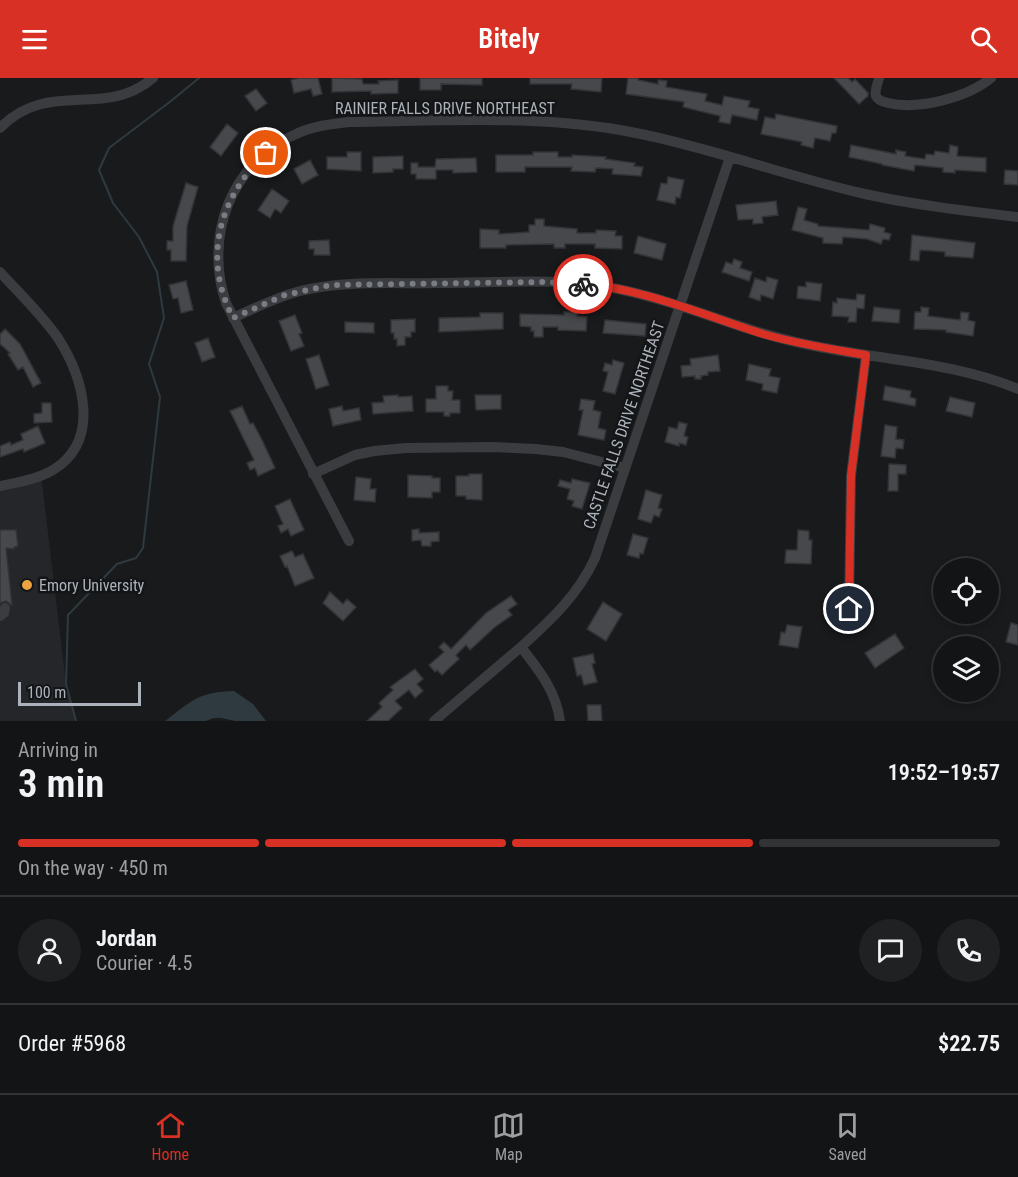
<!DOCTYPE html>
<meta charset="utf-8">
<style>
body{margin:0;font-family:"Roboto Condensed",sans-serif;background:#202122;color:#f1f3f6;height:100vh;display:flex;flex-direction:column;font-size:22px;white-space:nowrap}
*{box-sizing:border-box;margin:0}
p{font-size:20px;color:#9d9ea0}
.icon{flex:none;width:33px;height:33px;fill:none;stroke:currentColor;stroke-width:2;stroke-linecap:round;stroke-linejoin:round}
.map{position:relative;height:643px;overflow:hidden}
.drawer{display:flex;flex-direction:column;background:#131415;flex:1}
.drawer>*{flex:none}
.controls{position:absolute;left:933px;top:480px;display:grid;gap:12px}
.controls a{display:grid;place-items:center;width:66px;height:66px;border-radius:50%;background:#131415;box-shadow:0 3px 9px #0003,0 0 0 2px #323334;font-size:30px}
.scale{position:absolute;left:18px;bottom:15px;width:123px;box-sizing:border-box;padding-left:6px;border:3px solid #acb2bb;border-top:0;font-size:16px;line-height:21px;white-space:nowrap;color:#acb2bb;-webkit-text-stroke:4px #141517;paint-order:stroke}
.pin{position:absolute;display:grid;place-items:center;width:51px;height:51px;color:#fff;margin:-26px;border:3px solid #fff;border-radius:50%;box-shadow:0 2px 6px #0007}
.courier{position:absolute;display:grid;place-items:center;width:60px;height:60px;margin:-30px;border:4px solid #d93025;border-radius:50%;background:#fff;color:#222;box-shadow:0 2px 8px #0007}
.summary em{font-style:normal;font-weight:600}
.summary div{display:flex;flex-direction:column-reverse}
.summary{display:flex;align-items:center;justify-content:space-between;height:102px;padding:0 18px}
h1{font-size:39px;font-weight:600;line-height:45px}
.bar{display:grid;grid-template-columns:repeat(4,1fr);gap:9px 6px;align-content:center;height:72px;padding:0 18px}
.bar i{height:8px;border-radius:4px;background:#323334}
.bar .active{background:#d93025}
.bar p{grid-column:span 4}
.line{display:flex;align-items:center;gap:15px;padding:0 18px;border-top:2px solid #323334}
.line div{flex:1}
.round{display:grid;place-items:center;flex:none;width:63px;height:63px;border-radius:32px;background:#202122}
header{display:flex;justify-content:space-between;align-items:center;height:78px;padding:0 18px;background:#d93025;color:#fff;font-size:27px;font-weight:600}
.tab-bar{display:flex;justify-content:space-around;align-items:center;height:84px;border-top:2px solid #323334;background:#131415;font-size:16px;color:#9d9ea0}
.tab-bar a{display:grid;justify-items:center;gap:3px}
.tab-bar .active{color:#d93025}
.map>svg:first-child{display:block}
</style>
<header><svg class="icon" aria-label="menu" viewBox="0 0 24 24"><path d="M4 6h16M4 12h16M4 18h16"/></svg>Bitely<svg class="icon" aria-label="search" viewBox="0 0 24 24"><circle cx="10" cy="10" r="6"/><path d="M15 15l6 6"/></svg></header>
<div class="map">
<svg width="1018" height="643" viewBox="0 0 1018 643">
<rect width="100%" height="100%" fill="#191a1c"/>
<path fill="#252629" d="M41,396L66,606L76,643H0V408Z"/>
<path fill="#2f3a40" d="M234,613L253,626L266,643C256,643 245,643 235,643C224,641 218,637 206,643H165C193,622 198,614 234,613Z"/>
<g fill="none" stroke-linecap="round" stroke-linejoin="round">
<path stroke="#2f3a40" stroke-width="2" d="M76,643L66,606L68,537L117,486L136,480L143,470L160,319L149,286L164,240L157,194L139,159L113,125L99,92L109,70L171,23L199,0"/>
</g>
<path fill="#46484c" stroke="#333437" stroke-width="1.5" d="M299,0H318L322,16L313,18L311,11L294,15L291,2Z
M332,0L362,1L363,6H379L378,3L398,2V15L371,16V13L332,14Z
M420,0H482V7L441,6V12H420Z
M530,0H602L601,14L571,11L572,6H530Z
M628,0H638V2L658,6V2L667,3L666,9L707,16L705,23L722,27L724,18L750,23L748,29L759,31L757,42L732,37L730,46L719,44L720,38L683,29L684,24L626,16Z
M834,0H848L852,4L855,1L868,15V18L859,26Z
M256,11L267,25L256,33L245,18Z
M776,36L837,48L836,55H832L830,63L815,60L813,70L801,67L802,64L761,56L765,39L775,41Z
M227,46L238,55L221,78L210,69Z
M851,67L896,76V72L906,74L905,78L925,81L926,76L934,77L935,73L949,75L950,67L958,69L957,78L986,80V94L955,92V95L943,94V90L915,87L914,93L882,87V86L849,79Z
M347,74H361V93L327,91V79H347Z
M533,74H558V79H572V77L606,79L605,81L635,85L634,88L643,89L641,98L612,96L613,91L596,90L595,94L571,93L572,89H525V94H496V77H533Z
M403,78V91H393V94L373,95V79Z
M476,80L477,94L453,95V92H436V101H416V96H411V85H418V89H435L436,81Z
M310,82L318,97L302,106L294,91Z
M1005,92L1018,93V107L1004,106Z
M668,99L684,102L680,120L676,119L675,126L657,122L661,105L667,106Z
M186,105L198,109L187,148L186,183H171V172H167V163H173V148Z
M272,111L289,123L281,135L275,131L270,140L258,132Z
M776,123L778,137L762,139L763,145L753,146V141L738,142L736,127Z
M798,129L807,131L804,142L818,146V148L869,152L870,146L885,150L884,154L891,156L889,162L883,161L881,166L867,161L843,159L842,166L823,165V160L792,152Z
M535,141H544V148L577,151V155H596V152L616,153L615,158H622V171L595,170V166H565V170H554V166L506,167V170H480V151L499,152V156L529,154V147H535Z
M912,157L975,165L973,180L945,178V174L920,172L919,183L910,182Z
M638,158L666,166L662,182L634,175Z
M329,162L330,177H314V171H309V163Z
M734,181L742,184L740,190L752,194L749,203L722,194L726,184L732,186Z
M767,199L778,202L773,221L761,217L760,223L749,219L755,200L766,204Z
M186,203L193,232L181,235L178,220L173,221L169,207Z
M806,204L822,206L820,223L797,220L798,208L806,209Z
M857,216L865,217L864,231L857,230L856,244H848L849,239L832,238L833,224L837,225V220L856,222Z
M874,229L900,232L899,245L872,243Z
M921,229L929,230L928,238L960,242L961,234L969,235L968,242L975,244L973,258L946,254V252L914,251L915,234H921Z
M564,234H577V238L587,239L586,253L558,252V249H543V259H534V253H531V249L520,248V236L564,237Z
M480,235H503V251L439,254V240L480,239Z
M295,237L302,255L299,256L304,268L291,273L279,243Z
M415,241V254H411V259H405V267L397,268V261H394V255H391V242Z
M605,242L646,246L645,258L603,255Z
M345,244L374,245V255L345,254Z
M5,251L20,266L41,305L33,309L23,289L18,292L8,276L10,275L0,266V256Z
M208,260L215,279L202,284L195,265Z
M319,277L329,307L316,311L306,281Z
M718,277L720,293L708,294V297L701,298V301H695V298L682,299L681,288L691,287L690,281Z
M613,282L624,285L615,316L603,313L608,294L603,293L605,285L612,287Z
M749,286L771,291L769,298L780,300L777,315L762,312L763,306L746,302Z
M436,308H448V313H453L452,322H460V335H450V338H444V334H426V321H436Z
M885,308L911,313L910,319L916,321L915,328L883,322Z
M398,317V319L412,318L413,333L373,336L372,325L384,324L383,318Z
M475,317H501V331L476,332Z
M950,319L975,325L972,339L946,333Z
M581,321L595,323L593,332L601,334L598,350L606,352L604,362L578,357L583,332H579Z
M42,325H51L52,344L34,345V336L42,335Z
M242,328L250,346L253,345L262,362L275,390L258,398L255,390L250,392L247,385L254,382L230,333Z
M342,328L343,333L359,330L361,342L333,348L329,331Z
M679,344L687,346L684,358L688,359L686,367L679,365V368L665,364L669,349L677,351Z
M885,347L897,349L896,361L904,362L903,371L896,370L895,380L881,378Z
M38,348L45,365L24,374L23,371L0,379V368L10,364L11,367L23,362L21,356Z
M889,386L906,387V396H898V413H888Z
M469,396H482V422L466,421V418H456V398H469Z
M408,397L432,398V400H440V414H432V420L408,419Z
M356,399L371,401L370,411H376L375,424L354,422Z
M572,401L590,405L582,431L572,428L574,423L567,421L570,411L558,408L560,402L571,405Z
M646,412L662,417L658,430L662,431L659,439L654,437L651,445L638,441Z
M290,421L304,452L291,458L288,451L281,455L278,448L283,446L275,428Z
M419,451V455L439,454V463L431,464V468H422L421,462L412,463V452Z
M0,452H16L18,468L14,469V471L6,470L12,527L6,523L0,525Z
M798,452L809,453V462H812L811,486L785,485L786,472H797Z
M633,456L648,460L643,476L640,475L639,480L627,477Z
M292,473L295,479L303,476L314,500L295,508L287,488L285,489L280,478Z
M330,514L343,526L347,521L356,529L343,543L323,525Z
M511,518L517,526L508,532L512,537L495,549L470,572L466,567L456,577L459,581L442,597L437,592L435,594L429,587L444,574L439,569L444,564L451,571L486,535Z
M603,524L622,536L606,563L587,551Z
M1011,545L1018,547V567L1006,564Z
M787,547L802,549L798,570L779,567L781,554L785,555Z
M895,556L904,570L875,590L865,575Z
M593,576L595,585L592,586L597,604L584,607L581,597L577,598L573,580Z
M415,591L423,601L417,606L423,613L415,620L409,612L395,623L402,630L388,643H367L382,629L379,625L393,612L390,609Z
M587,627H601L602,643H588Z"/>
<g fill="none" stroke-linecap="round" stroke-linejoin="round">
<path stroke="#3a3c40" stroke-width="10" d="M879,0C878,5 874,13 876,18C878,23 884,24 888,25C918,32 967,20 991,0
M0,50C49,0 104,42 153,0
M0,194C20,216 41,236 58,260C83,299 102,362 53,392C38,401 17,405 0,408
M233,240C255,230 277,219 300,213C344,202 392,206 436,205C496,205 559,199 618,211C682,224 741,253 805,266C876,282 950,283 1018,311
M313,396L355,377L374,373L406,370L492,369L536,371L563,374L625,390
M349,463L226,225C204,159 230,85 296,56C313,48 331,46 349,44C445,43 541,36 636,55C713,70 788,99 865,116C915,127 966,133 1018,139
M849,531L851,398L866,277
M0,538L4,535L5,530
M521,569C551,542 578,517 595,480L730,79
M434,643L521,569C539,592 556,613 560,643"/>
</g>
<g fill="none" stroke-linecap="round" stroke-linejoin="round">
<path stroke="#797d83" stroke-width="6" stroke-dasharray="0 10.8" d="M266,75C219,120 202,180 233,240L285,217L331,207L543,204L583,206"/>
<path stroke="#d93025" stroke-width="8" d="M583,206C645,211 703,237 763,256C797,266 831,271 866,277L851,398L849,531"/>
</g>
<circle fill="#eda240" stroke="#141517" stroke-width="2" cx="27" cy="507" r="6"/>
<g text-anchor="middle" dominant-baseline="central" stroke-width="5" stroke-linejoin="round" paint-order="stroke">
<g font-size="16" fill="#acb2bb" stroke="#141517">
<text x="445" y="30">RAINIER FALLS DRIVE NORTHEAST</text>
<text transform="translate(624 347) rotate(-71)">CASTLE FALLS DRIVE NORTHEAST</text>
</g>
<g font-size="16" fill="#acb2bb" stroke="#141517" text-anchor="start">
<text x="39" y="507">Emory University</text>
</g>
</g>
</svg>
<div class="controls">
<a><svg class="icon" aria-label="locate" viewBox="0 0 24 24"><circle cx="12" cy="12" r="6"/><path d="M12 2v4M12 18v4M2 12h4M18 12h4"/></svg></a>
<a><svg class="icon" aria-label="layers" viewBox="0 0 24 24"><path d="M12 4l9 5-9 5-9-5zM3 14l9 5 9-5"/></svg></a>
</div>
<div class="scale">100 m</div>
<div class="pin" style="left:266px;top:75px;background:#ea580c"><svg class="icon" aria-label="bag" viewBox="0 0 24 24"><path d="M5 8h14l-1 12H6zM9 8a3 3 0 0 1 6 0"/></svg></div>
<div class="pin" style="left:849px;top:531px;background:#1f2937"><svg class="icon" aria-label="home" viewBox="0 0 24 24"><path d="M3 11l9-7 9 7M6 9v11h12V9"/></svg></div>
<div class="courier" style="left:583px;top:206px"><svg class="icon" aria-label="bike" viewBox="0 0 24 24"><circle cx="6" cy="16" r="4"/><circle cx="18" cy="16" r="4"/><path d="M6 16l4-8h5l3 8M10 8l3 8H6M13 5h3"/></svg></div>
</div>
<section class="drawer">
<div class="summary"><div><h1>3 min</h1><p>Arriving in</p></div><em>19:52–19:57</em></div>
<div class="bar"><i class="active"></i><i class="active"></i><i class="active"></i><i></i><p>On the way · 450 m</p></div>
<div class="line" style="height:108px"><a class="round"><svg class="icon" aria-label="person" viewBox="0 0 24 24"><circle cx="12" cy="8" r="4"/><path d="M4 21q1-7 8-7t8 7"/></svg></a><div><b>Jordan</b><p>Courier · 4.5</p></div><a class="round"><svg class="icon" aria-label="chat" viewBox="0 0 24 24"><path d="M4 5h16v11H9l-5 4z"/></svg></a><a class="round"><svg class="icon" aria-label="phone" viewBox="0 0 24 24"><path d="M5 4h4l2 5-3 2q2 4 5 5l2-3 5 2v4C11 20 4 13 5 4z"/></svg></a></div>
<div class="line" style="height:78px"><div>Order #5968</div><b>$22.75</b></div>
</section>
<nav class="tab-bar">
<a class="active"><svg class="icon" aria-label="home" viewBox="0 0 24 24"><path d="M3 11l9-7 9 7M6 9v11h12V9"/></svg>Home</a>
<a><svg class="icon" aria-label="map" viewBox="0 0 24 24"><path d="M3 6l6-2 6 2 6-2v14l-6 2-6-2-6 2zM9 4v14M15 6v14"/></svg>Map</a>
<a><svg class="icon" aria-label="saved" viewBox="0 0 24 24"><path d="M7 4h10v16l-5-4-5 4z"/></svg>Saved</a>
</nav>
